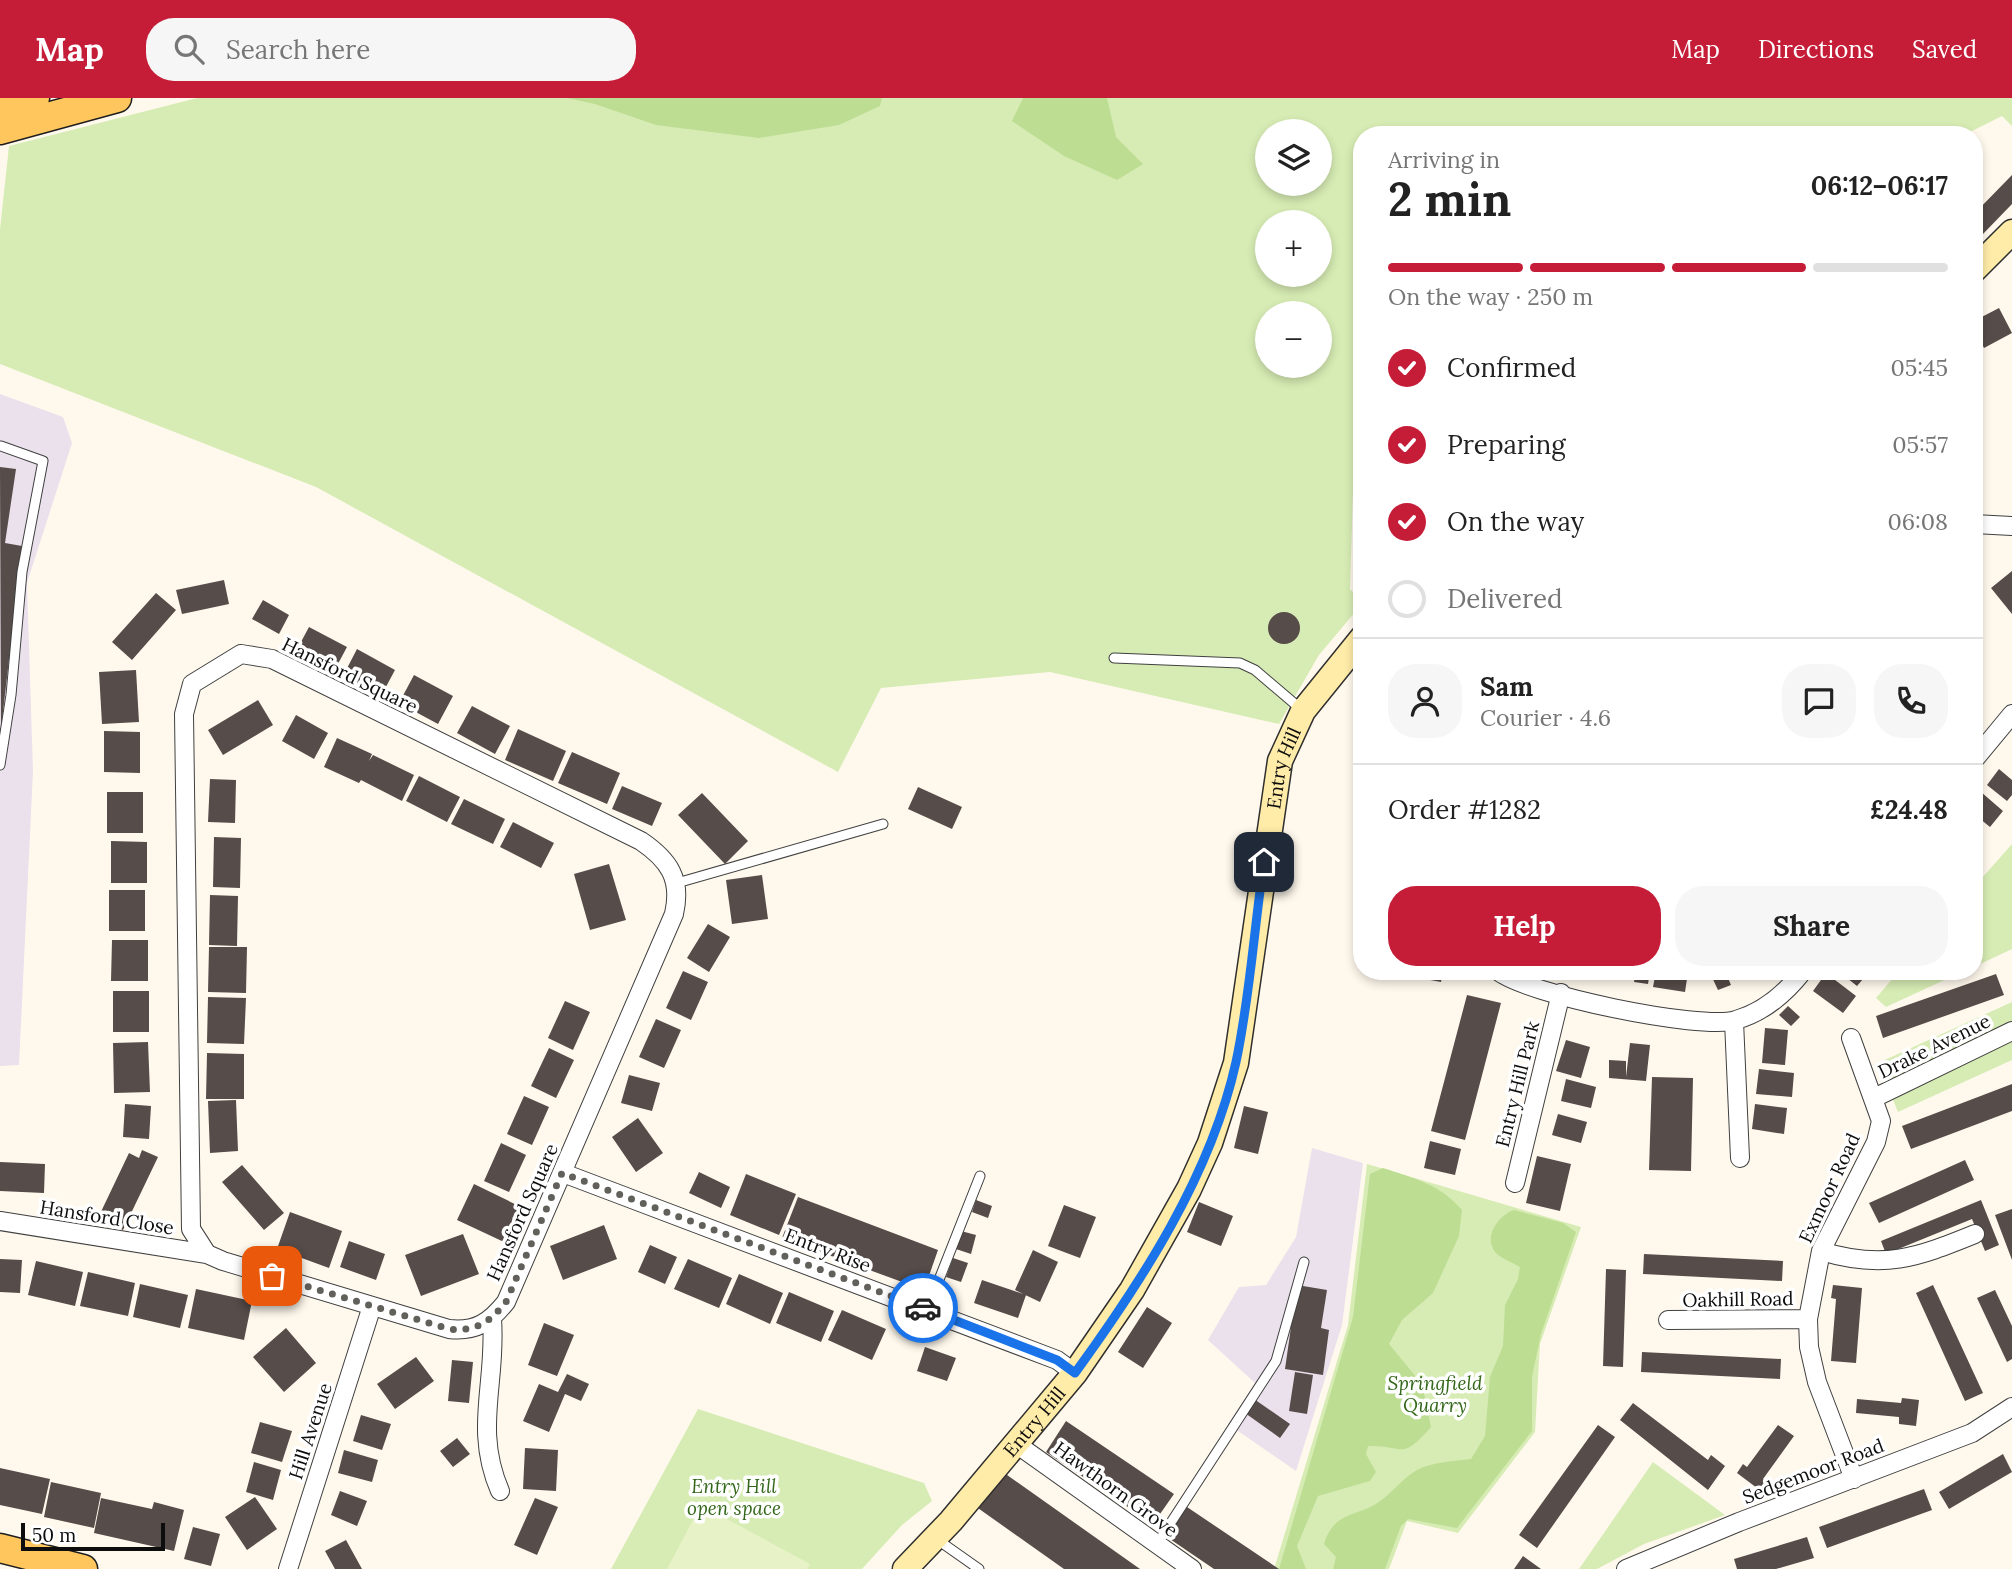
<!DOCTYPE html>
<meta charset="utf-8">
<style>
body{margin:0;font-family:Lora,serif;background:#f6f6f6;color:#222;height:100vh;display:flex;flex-direction:column;font-size:26px;white-space:nowrap}
*{box-sizing:border-box;margin:0}
p{font-size:23px;color:#767676}
.icon{flex:none;width:38px;height:38px;fill:none;stroke:currentColor;stroke-width:2;stroke-linecap:round;stroke-linejoin:round}
.map{position:relative;flex:1;overflow:hidden}
.drawer{position:absolute;left:1353px;top:28px;width:630px;height:854px;display:flex;flex-direction:column;background:#fff;border-radius:28px;box-shadow:0 4px 10px #0003}
.drawer>*{flex:none}
.controls{position:absolute;left:1255px;top:21px;display:grid;gap:14px}
.controls a{display:grid;place-items:center;width:77px;height:77px;border-radius:50%;background:#fff;box-shadow:0 4px 10px #0003;font-size:35px}
.scale{position:absolute;left:21px;bottom:18px;width:144px;box-sizing:border-box;padding-left:7px;border:4px solid #0d0d0d;border-top:0;font-size:19px;line-height:24px;white-space:nowrap;color:#0d0d0d;-webkit-text-stroke:5px #fff;paint-order:stroke}
.pin{position:absolute;display:grid;place-items:center;width:60px;height:60px;color:#fff;margin:-30px;border-radius:14px;box-shadow:0 4px 10px #0006}
.courier{position:absolute;display:grid;place-items:center;width:70px;height:70px;margin:-35px;border:5px solid #1a73e8;border-radius:50%;background:#fff;color:#222;box-shadow:0 2px 9px #0007}
.overview em{font-style:normal;font-weight:700}
.overview div{display:flex;flex-direction:column-reverse}
.overview{display:flex;align-items:center;justify-content:space-between;height:119px;padding:0 35px}
h1{font-size:46px;font-weight:700;line-height:52px}
.bar{display:grid;grid-template-columns:repeat(4,1fr);gap:10px 7px;align-content:center;height:84px;padding:0 35px}
.bar i{height:9px;border-radius:5px;background:#e0e0e0}
.bar .active{background:#c51d38}
.bar p{grid-column:span 4}
.line{display:flex;align-items:center;gap:18px;padding:0 35px;border-top:2px solid #e0e0e0}
.line div{flex:1}
.round{display:grid;place-items:center;flex:none;width:74px;height:74px;border-radius:28px;background:#f6f6f6}
ol{padding:0 35px;list-style:none}
li{display:flex;align-items:center;gap:21px;height:77px}
li p{margin-inline-start:auto}
li .icon{padding:7px;border-radius:50%;background:#c51d38;color:#fff;stroke-width:4}
li:last-child{color:#767676}
li i{width:38px;height:38px;border:4px solid #e0e0e0;border-radius:50%}
.cta{display:flex;gap:14px;margin-top:auto;padding:14px 35px}
.cta a{flex:1;height:80px;border-radius:28px;background:#c51d38;color:#fff;font-size:28px;font-weight:700;line-height:80px;text-align:center}
.cta a+a{background:#f6f6f6;color:#222}
header{display:flex;align-items:center;gap:42px;box-sizing:border-box;height:98px;padding:0 35px;background:#c51d38;color:#fff}
header strong{font-size:33px}
nav{display:flex;gap:38px;margin-inline-start:auto;font-size:24px}
.search{width:490px;height:63px;background:#f6f6f6;display:flex;align-items:center;gap:18px;box-sizing:border-box;padding:0 24px;border-radius:28px;color:#767676;font-size:26px}
.map>svg:first-child{display:block}
</style>
<header>
<strong>Map</strong>
<div class="search"><svg class="icon" aria-label="search" viewBox="0 0 24 24"><circle cx="10" cy="10" r="6"/><path d="M15 15l6 6"/></svg>Search here</div>
<nav><a>Map</a><a>Directions</a><a>Saved</a></nav>
</header>
<div class="map">
<svg width="2012" height="1471" viewBox="0 0 2012 1471">
<rect width="100%" height="100%" fill="#fff9ed"/>
<path fill="#eae1ec" d="M0,296L63,319L72,345L27,485L33,673L19,967L0,968Z
M1312,1050L1363,1065L1342,1227L1296,1373L1228,1326L1255,1285L1208,1242L1239,1189L1266,1187L1296,1139Z"/>
<path fill="#d7ecb4" fill-rule="evenodd" d="M197,0H2012V28L2002,18L1964,37H1362V230H1358L1350,491L1361,502V507L1319,557L1279,626L1050,574L881,590L838,674L316,389L0,266V131L9,48ZM1267,33H1320V86H1267ZM1267,124H1320V177H1267ZM1267,215H1320V268H1267Z
M2012,746V851L1974,869V789Z
M1899,873H1964L1886,909L1876,900Z
M2012,904V925L1885,984L1876,966Z
M2012,941V962L1898,1014L1891,997Z
M1367,1066L1581,1129L1540,1246L1535,1334L1458,1435L1407,1423L1389,1471H1274L1348,1227Z
M698,1311L924,1385L932,1403L902,1427L862,1471H611Z
M1653,1364L1725,1417L1644,1446L1597,1471H1579Z"/>
<path fill="#bddd93" d="M567,0H882L880,8L839,27L759,40L656,27L595,6Z
M1023,0H1107L1116,39L1143,66L1117,82L1064,58L1012,23Z
M1383,1070C1414,1080 1441,1087 1462,1112L1459,1138L1433,1195L1402,1222L1389,1246L1422,1286L1431,1329C1400,1364 1406,1347 1368,1348L1366,1356L1376,1374L1370,1383L1318,1398L1297,1448L1306,1471H1279L1353,1219L1370,1076Z
M1514,1112L1563,1125L1576,1134L1541,1236L1532,1279V1333L1457,1430L1408,1421L1401,1428L1385,1471H1333L1336,1459L1324,1446C1334,1413 1357,1419 1379,1404C1392,1395 1403,1380 1417,1372C1432,1364 1455,1363 1471,1361L1485,1338L1490,1279L1503,1248L1505,1207L1518,1181L1520,1169C1513,1165 1500,1160 1495,1154C1483,1138 1499,1117 1514,1112Z"/>
<path fill="#e8f2c7" d="M701,1407L810,1466L807,1471H667Z"/>
<path fill="#564c49" d="M2012,77V106L1983,136L1974,127V116Z
M1999,210L2012,235L1984,250L1974,231V223Z
M0,369L16,371L5,445L22,448L1,631Z
M2012,473V516L1991,490Z
M224,482L229,506L182,516L176,492Z
M156,495L176,512L132,562L112,544Z
M263,502L289,517L279,536L252,521Z
M1268 530a16 16 0 1 1 32 0a16 16 0 1 1-32 0Z
M309,529L347,549L332,577L294,557Z
M357,551L395,572L380,600L342,580Z
M136,572L139,624L102,626L99,574Z
M414,577L453,598L438,626L399,605Z
M258,602L273,627L223,657L208,632Z
M472,608L510,628L495,656L457,635Z
M296,617L328,635L314,661L282,643Z
M518,631L566,653L553,683L505,662Z
M1362,632V672L1358,673L1355,633Z
M104,633L140,634V675L104,674Z
M337,640L372,656L369,663L373,657L414,677L402,703L361,682L359,685L324,669Z
M572,654L620,675L607,706L558,685Z
M1999,671L2012,682V697L2007,703L1987,687Z
M419,678L460,699L447,724L406,703Z
M210,681L236,682L235,725L208,724Z
M622,688L662,705L652,728L612,711Z
M918,689L962,709L952,731L908,711Z
M107,694H143V735H107Z
M1981,694L2003,713L1990,729L1974,716V702Z
M702,695L748,743L725,766L678,717Z
M464,701L505,721L493,746L451,726Z
M513,724L554,745L541,770L500,749Z
M214,739L241,740L240,790L213,789Z
M111,743L147,744V785H111Z
M609,766L626,822L590,832L574,776Z
M762,777L768,821L732,826L726,782Z
M109,792H145V833H109Z
M210,797L238,798L237,848L209,847Z
M708,826L730,839L709,874L687,860Z
M112,842H148V883H111Z
M209,849H247L246,895L208,894Z
M683,873L708,884L691,922L666,910Z
M1415,873H1443L1441,884L1414,879Z
M1636,873H1650L1648,886L1634,884Z
M1656,873L1688,874L1685,894L1653,889Z
M1714,873H1725L1731,887L1718,892L1710,875Z
M1838,873H1867L1869,874L1857,888Z
M1826,875L1856,898L1843,915L1813,893Z
M1996,876L2004,897L1883,940L1876,918Z
M113,893H149V934H113Z
M1467,897L1501,905L1465,1042L1431,1033Z
M208,899L246,900L244,946L207,945Z
M565,903L590,914L573,952L548,940Z
M1788,908L1800,919L1791,928L1779,917Z
M656,921L681,932L664,970L639,959Z
M1765,930L1788,932L1785,967L1762,965Z
M1566,942L1590,949L1581,980L1556,973Z
M148,944L150,994L114,995L113,945Z
M1630,945L1650,947L1646,983L1609,980V962L1626,963V979Z
M549,950L574,962L556,1000L531,988Z
M207,955L244,956V1001H206Z
M1759,971L1794,975L1792,999L1756,996Z
M629,977L660,985L652,1013L621,1005Z
M1652,979L1693,980L1691,1073L1649,1072Z
M1566,981L1596,989L1591,1010L1561,1003Z
M2012,986V1013L1911,1051L1902,1028Z
M524,998L549,1009L532,1047L507,1036Z
M236,1002L238,1053L210,1055L208,1003Z
M125,1006L151,1008L149,1041L123,1039Z
M1755,1006L1787,1010L1784,1036L1752,1031Z
M1244,1008L1268,1014L1258,1056L1234,1050Z
M1558,1016L1587,1024L1581,1045L1552,1037Z
M638,1020L663,1055L636,1074L612,1039Z
M1430,1043L1461,1051L1455,1077L1424,1070Z
M501,1045L526,1057L509,1094L484,1083Z
M142,1052L158,1059L123,1132L98,1120L129,1055L139,1060Z
M1537,1058L1571,1066L1560,1113L1526,1105Z
M1965,1062L1974,1082L1879,1125L1869,1105Z
M0,1064L45,1066L44,1095L0,1093Z
M242,1067L284,1115L264,1132L222,1084Z
M699,1074L730,1089L721,1110L689,1095Z
M746,1076L796,1096L779,1137L730,1117Z
M474,1086L521,1109L504,1144L457,1122Z
M798,1099L938,1152L924,1192L782,1140Z
M976,1102L992,1108L988,1120L972,1114Z
M1981,1102L1999,1147L1985,1153L1972,1121L1886,1156L1881,1143Z
M1199,1104L1233,1118L1221,1148L1187,1134Z
M1064,1107L1096,1119L1080,1160L1048,1148Z
M2012,1111V1162L1995,1117Z
M290,1114L342,1133L329,1170L277,1151Z
M604,1127L617,1161L563,1182L550,1148Z
M961,1133L976,1137L971,1156L956,1151Z
M463,1136L479,1176L421,1198L405,1157Z
M349,1143L385,1156L376,1182L340,1169Z
M650,1147L677,1159L665,1186L638,1174Z
M1033,1152L1058,1164L1040,1204L1015,1192Z
M1644,1156L1783,1163L1782,1183L1643,1176Z
M953,1160L968,1165L961,1184L946,1179Z
M0,1161L22,1162L20,1195L0,1194Z
M688,1161L732,1180L719,1210L674,1191Z
M36,1163L83,1174L75,1208L28,1197Z
M1606,1171L1626,1172L1623,1269L1603,1268Z
M88,1174L135,1185L128,1218L80,1208Z
M739,1176L783,1195L770,1226L726,1206Z
M982,1182L1026,1197L1018,1220L974,1205Z
M140,1186L188,1197L180,1230L133,1219Z
M1297,1187L1327,1192L1321,1230L1329,1232L1323,1277L1285,1271Z
M1833,1187L1862,1190L1856,1265L1831,1263L1836,1201L1831,1200Z
M1933,1187L1983,1295L1965,1303L1916,1195Z
M196,1191L252,1203L244,1242L188,1230Z
M1995,1192L2012,1228V1261L2007,1264L1977,1200Z
M789,1194L834,1213L821,1244L776,1225Z
M1147,1209L1172,1225L1143,1270L1118,1254Z
M842,1212L886,1231L872,1262L828,1242Z
M544,1225L574,1237L557,1278L528,1267Z
M286,1230L316,1265L284,1294L253,1259Z
M925,1249L956,1260L947,1283L917,1273Z
M1642,1254L1781,1261L1780,1281L1641,1274Z
M416,1259L434,1283L395,1311L377,1286Z
M452,1262L473,1264L469,1305L448,1303Z
M1295,1274L1313,1277L1307,1316L1289,1313Z
M567,1276L589,1286L581,1303L565,1296L549,1334L523,1323L539,1286L558,1294Z
M1902,1300L1919,1302L1916,1328L1899,1326V1319L1856,1315L1857,1301L1901,1305Z
M1254,1301L1290,1326L1280,1340L1245,1315Z
M1633,1305L1708,1362L1711,1357L1725,1368L1708,1392L1620,1322Z
M361,1317L391,1326L382,1352L353,1343Z
M1066,1323L1174,1396L1153,1426L1046,1354Z
M260,1324L292,1333L282,1364L251,1355Z
M1598,1327L1615,1339L1537,1450L1519,1437Z
M1778,1327L1794,1338L1763,1381L1768,1384L1761,1393L1737,1375L1743,1366L1747,1369Z
M457,1340L470,1356L453,1369L440,1353Z
M525,1350L558,1352L556,1393L523,1391Z
M344,1352L378,1362L372,1384L338,1375Z
M2003,1356L2012,1374L1949,1411L1939,1394Z
M254,1364L281,1372L273,1402L246,1394Z
M0,1370L50,1381L42,1416L0,1407Z
M1000,1372L1140,1471H1064L975,1408Z
M51,1384L101,1395L94,1430L44,1419Z
M1924,1391L1932,1412L1827,1450L1819,1429Z
M340,1393L367,1403L357,1428L331,1417Z
M255,1399L277,1431L247,1452L225,1419Z
M101,1400L152,1411L154,1404L184,1412L174,1453L94,1435Z
M535,1400L558,1409L537,1457L514,1447Z
M1184,1407L1279,1471H1214L1164,1437Z
M193,1429L220,1436L211,1468L184,1461Z
M1807,1439L1814,1460L1776,1471H1737L1734,1461Z
M346,1442L362,1471H335L325,1453Z
M1523,1458L1541,1471H1514Z"/>
<g fill="none" stroke-linecap="round" stroke-linejoin="round">
<g stroke="#404040" stroke-width="11">
<path id="lane" d="M1114,560L1240,565L1255,572L1302,612
M0,667L11,597L22,474L43,363L1,348
M677,785L883,726
M927,1212L980,1078
M935,1440L979,1471
M1157,1446L1276,1263L1304,1164"/>
</g>
<g stroke="#404040" stroke-width="20">
<path id="street" d="M1974,426L2012,428
M241,556L272,561L641,743C669,762 682,781 674,816L506,1204C490,1224 476,1234 449,1231L223,1163L207,1156L191,1131L184,616L192,586Z
M1974,662L2012,616
M1498,873C1525,896 1701,933 1736,922C1764,914 1785,896 1803,873
M1734,923L1740,1060
M1851,940L1881,1023L1876,1044L1821,1153L1808,1221L1809,1249L1817,1284L1854,1381
M1874,1000L2012,933
M563,1075L1057,1262L1075,1275
M1515,1085L1561,895
M0,1123L207,1156
M1821,1153C1883,1172 1916,1160 1975,1136
M492,1221C497,1284 473,1331 500,1393
M1668,1222L1808,1221
M1015,1345L1192,1471
M288,1471L372,1208
M1626,1471L1739,1424L1972,1335L2012,1309"/>
</g>
<g stroke="#2f2f2f" stroke-width="27">
<g id="secondary">
<path d="M1974,172L2012,134"/>
<path id="s1" d="M905,1471L951,1423L1075,1275L1132,1192L1189,1091L1210,1045L1236,965L1280,663L1303,613L1362,540"/>
</g>
</g>
<g stroke="#1e1e1e" stroke-width="31">
<path id="primary" d="M0,10L35,0
M0,32L117,0
M0,1450L83,1471"/>
</g>
<use href="#lane" stroke="#fff" stroke-width="9"/>
<use href="#street" stroke="#fff" stroke-width="18"/>
<use href="#secondary" stroke="#ffeca8" stroke-width="24"/>
<use href="#primary" stroke="#ffc65d" stroke-width="28"/>
</g>
<g fill="none" stroke-linecap="round" stroke-linejoin="round">
<path stroke="#62605b" stroke-width="7" stroke-dasharray="0 12.6" d="M272,1178L449,1231C476,1234 490,1224 506,1204L562,1075L923,1210"/>
<path stroke="#1a73e8" stroke-width="9" d="M923,1210L1057,1262L1075,1275C1142,1183 1211,1077 1236,964C1250,899 1254,830 1264,764"/>
</g>
<g text-anchor="middle" dominant-baseline="central" stroke-width="7" stroke-linejoin="round" paint-order="stroke">
<g font-size="19" fill="#0d0d0d" stroke="#fff">
<text transform="translate(350 577) rotate(26)">Hansford Square</text>
<text stroke="none"><textPath href="#s1" startOffset="910">Entry Hill</textPath></text>
<text transform="translate(1934 948) rotate(-26)">Drake Avenue</text>
<text transform="translate(1517 986) rotate(-76)">Entry Hill Park</text>
<text transform="translate(1829 1090) rotate(-65)">Exmoor Road</text>
<text transform="translate(522 1114) rotate(-66)">Hansford Square</text>
<text transform="translate(107 1119) rotate(9)">Hansford Close</text>
<text transform="translate(828 1152) rotate(21)">Entry Rise</text>
<text transform="translate(1738 1201) rotate(-1)">Oakhill Road</text>
<text stroke="none"><textPath href="#s1" startOffset="196">Entry Hill</textPath></text>
<text transform="translate(310 1333) rotate(-72)">Hill Avenue</text>
<text transform="translate(1813 1373) rotate(-21)">Sedgemoor Road</text>
<text transform="translate(1116 1391) rotate(36)">Hawthorn Grove</text>
</g>
<g font-size="19" font-style="italic" fill="#33681a" stroke="#fff">
<text x="1435" y="1285">Springfield<tspan x="1435" dy="22">Quarry</tspan></text>
<text x="734" y="1388">Entry Hill<tspan x="734" dy="22">open space</tspan></text>
</g>
</g>
</svg>
<div class="controls">
<a><svg class="icon" aria-label="layers" viewBox="0 0 24 24"><path d="M12 4l9 5-9 5-9-5zM3 14l9 5 9-5"/></svg></a>
<a>+</a>
<a>−</a>
</div>
<div class="scale">50 m</div>
<div class="pin" style="left:272px;top:1178px;background:#ea580c"><svg class="icon" aria-label="bag" viewBox="0 0 24 24"><path d="M5 8h14l-1 12H6zM9 8a3 3 0 0 1 6 0"/></svg></div>
<div class="pin" style="left:1264px;top:764px;background:#1f2937"><svg class="icon" aria-label="home" viewBox="0 0 24 24"><path d="M3 11l9-7 9 7M6 9v11h12V9"/></svg></div>
<div class="courier" style="left:923px;top:1210px"><svg class="icon" aria-label="car" viewBox="0 0 24 24"><path d="M5 17H2v-5l4-1 3-4h7l3 4 3 1v5h-3M9 17h6M6 11h13"/><circle cx="7" cy="17" r="2"/><circle cx="17" cy="17" r="2"/></svg></div>
<section class="drawer">
<div class="overview"><div><h1>2 min</h1><p>Arriving in</p></div><em>06:12–06:17</em></div>
<div class="bar"><i class="active"></i><i class="active"></i><i class="active"></i><i></i><p>On the way · 250 m</p></div>
<ol>
<li><svg class="icon" aria-label="check" viewBox="0 0 24 24"><path d="M5 12l5 5 9-10"/></svg>Confirmed<p>05:45</p></li>
<li><svg class="icon" aria-label="check" viewBox="0 0 24 24"><path d="M5 12l5 5 9-10"/></svg>Preparing<p>05:57</p></li>
<li><svg class="icon" aria-label="check" viewBox="0 0 24 24"><path d="M5 12l5 5 9-10"/></svg>On the way<p>06:08</p></li>
<li><i></i>Delivered</li>
</ol>
<div class="line" style="height:126px"><a class="round"><svg class="icon" aria-label="person" viewBox="0 0 24 24"><circle cx="12" cy="8" r="4"/><path d="M4 21q1-7 8-7t8 7"/></svg></a><div><b>Sam</b><p>Courier · 4.6</p></div><a class="round"><svg class="icon" aria-label="chat" viewBox="0 0 24 24"><path d="M4 5h16v11H9l-5 4z"/></svg></a><a class="round"><svg class="icon" aria-label="phone" viewBox="0 0 24 24"><path d="M5 4h4l2 5-3 2q2 4 5 5l2-3 5 2v4C11 20 4 13 5 4z"/></svg></a></div>
<div class="line" style="height:91px"><div>Order #1282</div><b>£24.48</b></div>
<div class="cta"><a>Help</a><a>Share</a></div>
</section>
</div>
